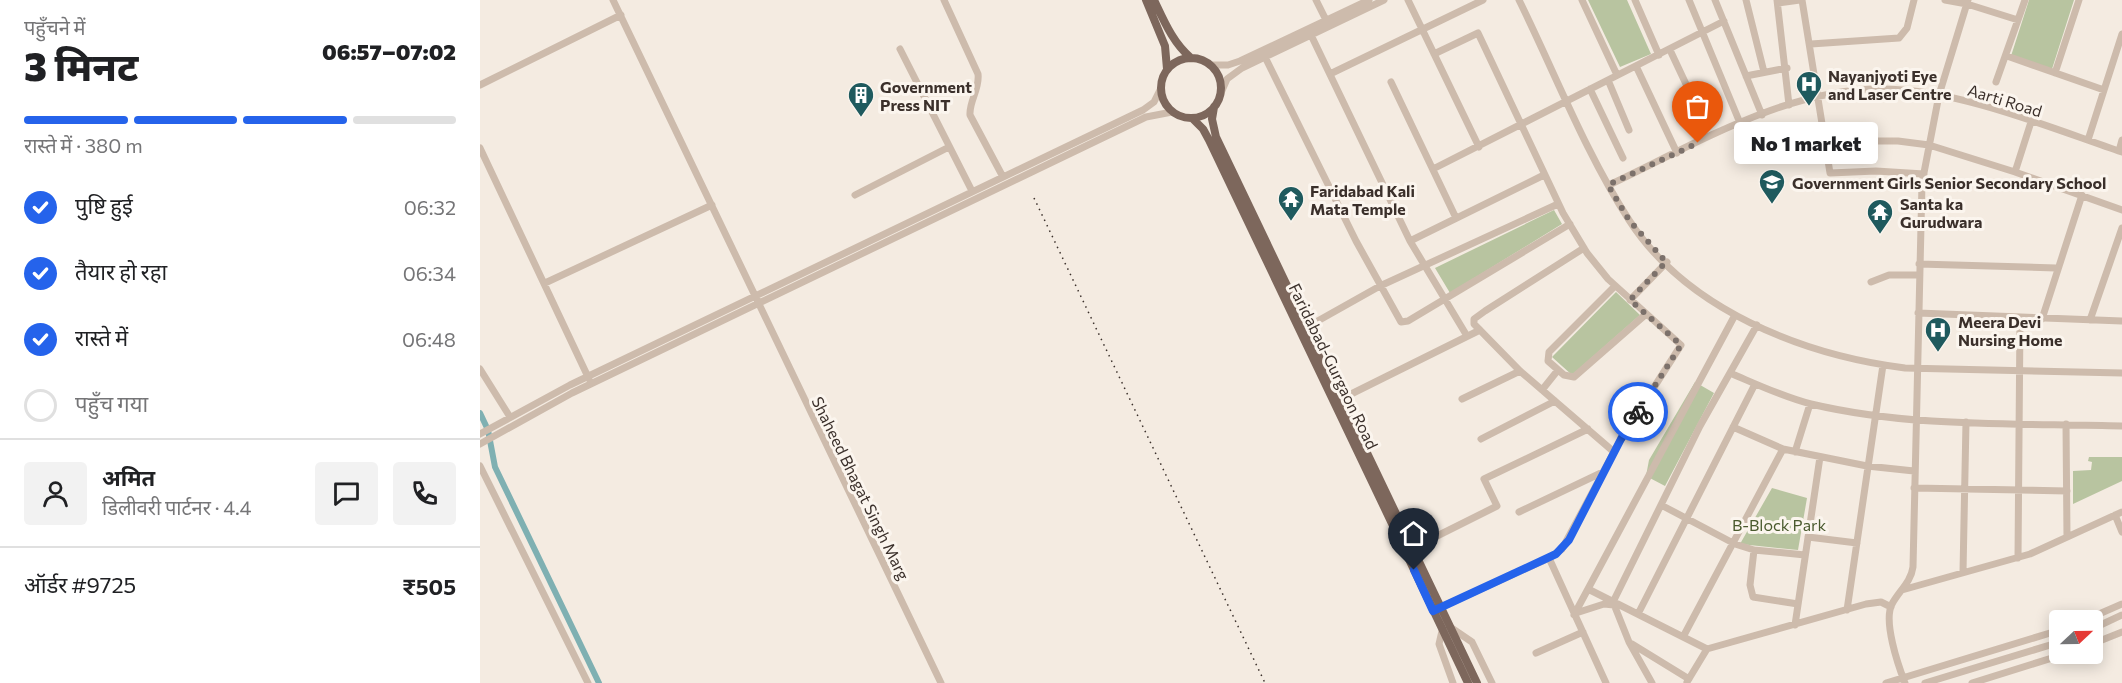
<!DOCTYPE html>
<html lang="hi">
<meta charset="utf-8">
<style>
body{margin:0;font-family:Commissioner,"Noto Sans Devanagari",sans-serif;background:#f2f2f2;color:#202124;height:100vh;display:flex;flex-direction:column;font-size:22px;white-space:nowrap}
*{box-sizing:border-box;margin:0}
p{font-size:20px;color:#757577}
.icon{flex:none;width:33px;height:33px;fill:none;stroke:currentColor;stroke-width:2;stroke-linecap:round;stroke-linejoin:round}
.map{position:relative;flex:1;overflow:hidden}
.side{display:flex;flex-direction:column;background:#fff;width:480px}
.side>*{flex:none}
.needle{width:39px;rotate:68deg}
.controls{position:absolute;left:1569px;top:610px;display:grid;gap:12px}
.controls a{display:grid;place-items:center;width:54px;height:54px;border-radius:6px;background:#fff;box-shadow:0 3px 15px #0003;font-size:30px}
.pin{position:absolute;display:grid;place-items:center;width:51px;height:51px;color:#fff;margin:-62px -26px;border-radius:50% 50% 50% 0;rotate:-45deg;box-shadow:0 0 6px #0007}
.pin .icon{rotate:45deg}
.courier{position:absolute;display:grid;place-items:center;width:60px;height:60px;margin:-30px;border:4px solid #2563eb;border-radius:50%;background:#fff;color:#222;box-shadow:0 2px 8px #0007}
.bubble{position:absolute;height:42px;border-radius:6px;background:#fff;box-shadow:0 3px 15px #0003;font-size:20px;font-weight:800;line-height:42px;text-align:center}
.summary em{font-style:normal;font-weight:800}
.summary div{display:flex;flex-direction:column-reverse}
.summary{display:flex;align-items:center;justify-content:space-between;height:102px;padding:0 24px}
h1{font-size:39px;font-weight:800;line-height:45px}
.bar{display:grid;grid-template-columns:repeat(4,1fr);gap:9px 6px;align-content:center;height:72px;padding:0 24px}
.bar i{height:8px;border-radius:4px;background:#e0e0e0}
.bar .on{background:#2563eb}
.bar p{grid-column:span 4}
.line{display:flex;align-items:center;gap:15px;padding:0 24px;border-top:2px solid #e0e0e0}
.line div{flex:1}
.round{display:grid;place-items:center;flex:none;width:63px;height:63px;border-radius:6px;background:#f2f2f2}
ol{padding:0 24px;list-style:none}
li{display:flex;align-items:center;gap:18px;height:66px}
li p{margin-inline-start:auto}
li .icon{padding:6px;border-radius:50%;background:#2563eb;color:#fff;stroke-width:4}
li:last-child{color:#757577}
li i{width:33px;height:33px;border:3px solid #e0e0e0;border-radius:50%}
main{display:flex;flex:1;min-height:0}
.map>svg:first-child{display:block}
</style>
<main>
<section class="side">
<div class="summary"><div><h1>3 मिनट</h1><p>पहुँचने में</p></div><em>06:57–07:02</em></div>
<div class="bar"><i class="on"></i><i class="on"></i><i class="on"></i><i></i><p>रास्ते में · 380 m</p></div>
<ol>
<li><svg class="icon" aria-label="check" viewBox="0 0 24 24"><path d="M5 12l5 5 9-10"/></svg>पुष्टि हुई<p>06:32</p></li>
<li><svg class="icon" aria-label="check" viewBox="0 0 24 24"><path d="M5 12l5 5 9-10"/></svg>तैयार हो रहा<p>06:34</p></li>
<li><svg class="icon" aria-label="check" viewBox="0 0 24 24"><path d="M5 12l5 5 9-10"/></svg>रास्ते में<p>06:48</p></li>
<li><i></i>पहुँच गया</li>
</ol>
<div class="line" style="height:108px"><a class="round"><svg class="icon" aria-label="person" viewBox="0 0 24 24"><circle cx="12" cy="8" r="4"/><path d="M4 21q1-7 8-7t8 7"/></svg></a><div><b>अमित</b><p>डिलीवरी पार्टनर · 4.4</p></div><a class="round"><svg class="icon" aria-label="chat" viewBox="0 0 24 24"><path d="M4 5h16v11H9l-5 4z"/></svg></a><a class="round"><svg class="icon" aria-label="phone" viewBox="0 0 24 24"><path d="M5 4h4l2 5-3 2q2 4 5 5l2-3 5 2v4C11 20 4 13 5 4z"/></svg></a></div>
<div class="line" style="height:78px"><div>ऑर्डर #9725</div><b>₹505</b></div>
</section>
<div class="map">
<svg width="1642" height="683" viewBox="0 0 1642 683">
<rect width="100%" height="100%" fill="#f4ebe1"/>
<path fill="#b8c4a0" d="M1108,0H1147L1171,54L1140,67Z
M1549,0H1594L1572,69L1531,56Z
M1074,210L1082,224L970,293L955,268Z
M1136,292L1160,315L1092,375L1072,357Z
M1215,382L1234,393L1185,486L1166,476L1169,460Z
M1609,457H1642V481L1593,504V471L1611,470L1612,462L1608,461Z
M1292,488L1327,498L1318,550L1260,544Z"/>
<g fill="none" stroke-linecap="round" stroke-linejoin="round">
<path stroke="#7fb0b2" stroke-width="6" d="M0,413L8,430L15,467L119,683"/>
<path stroke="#cdbbac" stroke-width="7" d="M133,0L461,683
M464,0L498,74C500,89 489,101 490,115L523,177
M836,0L846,20
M928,0L999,147
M1039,0C1075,73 1105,152 1149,220C1207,310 1323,355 1425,368L1642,373
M1102,0L1137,75
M1155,0L1179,55
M1209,0L1260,123
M1235,0L1282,115
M1266,0L1284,72
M1297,0L1309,105
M1322,0L1350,173L1396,171L1444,174
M1465,0L1487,4L1538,20
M1298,3L1320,0
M831,35L930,241L987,336
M1331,44L1419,38L1427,28L1434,0
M420,49L492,191
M1190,50L1213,99
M954,54L998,33L1083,213L1107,253L1128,279L1201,345L1141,439L1082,549L1069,558L957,609
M1527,56L1624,90
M785,57L876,241L921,322L928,321L1090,224
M730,65H748L760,61L889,0
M1156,66L1197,153
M1575,73L1599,0
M850,74L1003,0
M1266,76L1307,68
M1128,80L1149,130
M911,82L976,218
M1516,82L1545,0
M0,85L141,15
M1110,89L1143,158
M740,95L747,79L762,68L904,0
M1608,140L1642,34
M1346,146L1385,141H1418L1449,145L1535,172L1642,210
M0,148L109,379
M1639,151L1642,140
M953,169L1244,21
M1535,172L1551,122
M1129,185C1214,145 1308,87 1405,89C1480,90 1571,128 1642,152
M375,195L469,147
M930,241L1064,175
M1104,248L1005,311L994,319V324L1040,371L1134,452
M1439,264L1576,268
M1391,282L1409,275H1439
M65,283L232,205
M1135,286L1069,352L1068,361L1084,375L1094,377L1165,315
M1150,300L1187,262
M1438,313L1642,321
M1562,319L1602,195
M1610,320L1642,228
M827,327L900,286L1078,204
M0,369L30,417
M1250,373C1276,384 1303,397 1331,404C1432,428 1539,423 1642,426
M1062,390L1078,370
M982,399L1040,371
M857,401L1000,330
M1586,424L1587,537
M1253,427L1303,449L1387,466L1434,471
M0,434L90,385L663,110L674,102L680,90
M1001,439L1075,401
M0,444L92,393L666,117L692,112
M1315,452L1330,404
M0,466L108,683
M1434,488L1587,491
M1181,505L1255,544L1274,550L1325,555
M1039,512L1123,472
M1635,515L1642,532
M1328,537L1377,543
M933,548L1017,506L1004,479L1108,429
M1274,550L1270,585L1273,597L1318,604
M1069,558L1126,683
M1538,558L1540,318
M1483,572L1486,422
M1108,589L1227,649L1386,604L1401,602L1411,607
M1422,590L1550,554L1642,512
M1367,610L1403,365
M1096,613L1124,604L1134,605
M1158,614L1275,384
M1094,615L1255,315
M1603,621L1642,604
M1315,625L1340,457
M970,627L992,642L1012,683
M1612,629L1642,615
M962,631L959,644L973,683
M1203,637L1303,449
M1152,644L1209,679
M1612,644L1642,632
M1056,653L1103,632
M1207,682L1227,649
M1172,683L1149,642L1133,602L1220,426L1277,325
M1406,683L1580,630
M1425,683C1418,665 1403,621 1412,604C1419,591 1431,582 1433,567L1442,183L1459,95L1488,0
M1445,683L1580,642
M1492,683L1585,654"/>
<path stroke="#7d675c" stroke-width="8" d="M666,0L685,46L687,69
M674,0C684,21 693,43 711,58
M681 88a30 30 0 1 1 60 0a30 30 0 1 1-60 0Z
M734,107L732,119L736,137L997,683
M713,119L723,129L729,140L988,683"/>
<path stroke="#3b302b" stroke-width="1.5" stroke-dasharray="1.5 4.5" stroke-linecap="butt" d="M554,198L785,683"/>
</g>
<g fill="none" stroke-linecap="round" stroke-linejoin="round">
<path stroke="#7c716b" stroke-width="6" stroke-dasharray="0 10.8" d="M1158,412L1201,345L1150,300L1186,262L1149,220L1128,185L1218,143"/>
<path stroke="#2563eb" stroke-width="8" d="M934,570L953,611L1076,554L1089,540L1141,439L1158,412"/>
</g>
<defs>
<g id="hospital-pin" transform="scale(1.35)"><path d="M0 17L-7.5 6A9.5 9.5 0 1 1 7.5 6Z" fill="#1f5a5e" stroke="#fbf5ee"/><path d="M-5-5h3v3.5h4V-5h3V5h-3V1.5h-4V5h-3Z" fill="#fff"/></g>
<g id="building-pin" transform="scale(1.35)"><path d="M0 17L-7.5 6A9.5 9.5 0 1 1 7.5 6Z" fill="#1f5a5e" stroke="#fbf5ee"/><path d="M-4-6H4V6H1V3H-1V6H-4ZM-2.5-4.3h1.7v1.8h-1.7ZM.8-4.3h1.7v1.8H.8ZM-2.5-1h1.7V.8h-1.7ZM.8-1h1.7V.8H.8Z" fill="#fff"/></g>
<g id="school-pin" transform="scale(1.35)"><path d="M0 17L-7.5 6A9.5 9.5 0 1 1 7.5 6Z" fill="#1f5a5e" stroke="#fbf5ee"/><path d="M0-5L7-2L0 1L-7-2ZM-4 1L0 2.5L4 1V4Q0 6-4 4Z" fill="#fff"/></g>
<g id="temple-pin" transform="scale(1.35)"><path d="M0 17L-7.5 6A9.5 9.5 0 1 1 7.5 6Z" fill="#1f5a5e" stroke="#fbf5ee"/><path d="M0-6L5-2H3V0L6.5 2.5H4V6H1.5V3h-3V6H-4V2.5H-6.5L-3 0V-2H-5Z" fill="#fff"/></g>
</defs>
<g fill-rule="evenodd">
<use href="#hospital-pin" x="1329" y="84"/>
<use href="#building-pin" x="381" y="95"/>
<use href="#school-pin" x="1292" y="182"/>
<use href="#temple-pin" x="811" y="199"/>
<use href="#temple-pin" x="1400" y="212"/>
<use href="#hospital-pin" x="1458" y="330"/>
</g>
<g text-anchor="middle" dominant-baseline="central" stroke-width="6" stroke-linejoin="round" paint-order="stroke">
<g font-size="16" font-weight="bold" fill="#3b302b" stroke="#fbf5ee" text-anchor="start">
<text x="1348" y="75">Nayanjyoti Eye<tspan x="1348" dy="18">and Laser Centre</tspan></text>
<text x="400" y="86">Government<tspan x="400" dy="18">Press NIT</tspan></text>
<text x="1312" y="182">Government Girls Senior Secondary School</text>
<text x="830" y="190">Faridabad Kali<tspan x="830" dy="18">Mata Temple</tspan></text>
<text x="1420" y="203">Santa ka<tspan x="1420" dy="18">Gurudwara</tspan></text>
<text x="1478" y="321">Meera Devi<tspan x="1478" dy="18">Nursing Home</tspan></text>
</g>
<g font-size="16" fill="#3b302b" stroke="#fbf5ee">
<text transform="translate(1525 100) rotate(17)">Aarti Road</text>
<text transform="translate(854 366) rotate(64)">Faridabad-Gurgaon Road</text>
<text transform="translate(381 488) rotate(64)">Shaheed Bhagat Singh Marg</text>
</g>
<g font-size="16" fill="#4a5a2e" stroke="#fbf5ee">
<text x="1299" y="524">B-Block Park</text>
</g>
</g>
</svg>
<div class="controls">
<a><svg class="needle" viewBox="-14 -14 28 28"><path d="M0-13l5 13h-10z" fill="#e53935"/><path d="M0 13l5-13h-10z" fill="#757577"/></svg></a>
</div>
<div class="pin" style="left:1218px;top:143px;background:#ea580c"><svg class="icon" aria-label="bag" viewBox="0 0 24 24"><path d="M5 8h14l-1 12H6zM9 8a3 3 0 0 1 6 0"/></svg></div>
<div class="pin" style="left:934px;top:570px;background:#1f2937"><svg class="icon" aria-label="home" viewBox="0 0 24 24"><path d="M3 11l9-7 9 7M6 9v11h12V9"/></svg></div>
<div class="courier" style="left:1158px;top:412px"><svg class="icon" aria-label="bike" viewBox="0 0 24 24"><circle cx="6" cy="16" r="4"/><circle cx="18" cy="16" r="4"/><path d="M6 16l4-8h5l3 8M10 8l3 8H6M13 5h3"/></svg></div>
<div class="bubble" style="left:1254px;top:122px;width:144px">No 1 market</div>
</div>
</main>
